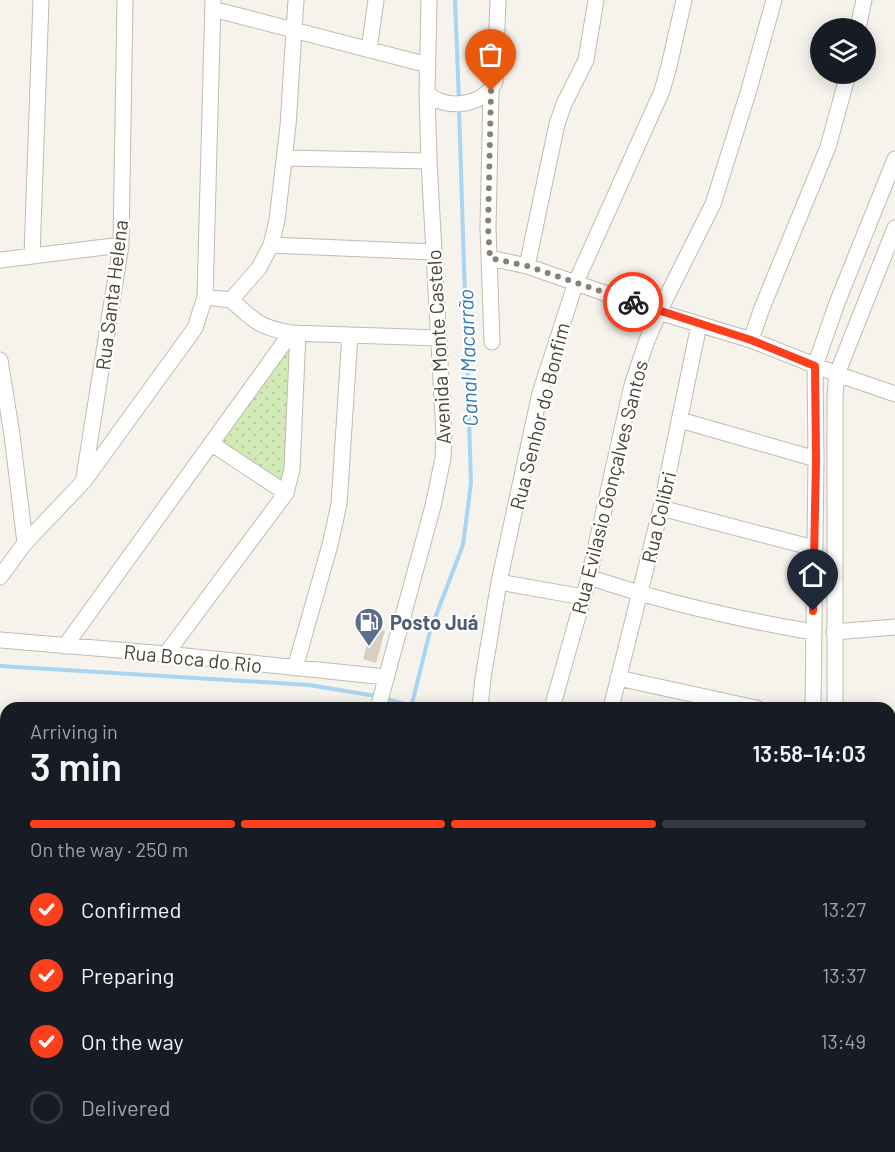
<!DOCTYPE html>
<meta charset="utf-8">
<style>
body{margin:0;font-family:Barlow,sans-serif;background:#242831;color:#f1f3f6;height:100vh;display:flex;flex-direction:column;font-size:22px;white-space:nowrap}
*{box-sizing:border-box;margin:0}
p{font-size:20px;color:#9ea1a6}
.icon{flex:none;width:33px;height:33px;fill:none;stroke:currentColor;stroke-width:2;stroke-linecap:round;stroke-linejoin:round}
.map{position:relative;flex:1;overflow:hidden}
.panel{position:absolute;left:0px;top:702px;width:896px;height:450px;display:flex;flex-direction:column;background:#171b24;border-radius:18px 18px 0 0;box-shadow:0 3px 15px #0003}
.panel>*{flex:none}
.tools{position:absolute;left:810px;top:18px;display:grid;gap:12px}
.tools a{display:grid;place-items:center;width:66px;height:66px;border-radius:50%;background:#171b24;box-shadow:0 3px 15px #0003;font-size:30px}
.pin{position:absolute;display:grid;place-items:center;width:51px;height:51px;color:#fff;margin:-62px -26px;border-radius:50% 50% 50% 0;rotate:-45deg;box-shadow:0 0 6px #0007}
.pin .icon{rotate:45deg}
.courier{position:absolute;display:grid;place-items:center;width:60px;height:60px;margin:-30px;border:4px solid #fc3f1d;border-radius:50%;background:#fff;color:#222;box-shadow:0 2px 8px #0007}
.overview em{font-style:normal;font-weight:600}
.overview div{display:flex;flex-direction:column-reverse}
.overview{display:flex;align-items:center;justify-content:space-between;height:102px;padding:0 30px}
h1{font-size:39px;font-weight:600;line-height:45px}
.bar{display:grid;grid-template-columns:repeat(4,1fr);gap:9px 6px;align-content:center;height:72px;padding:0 30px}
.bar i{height:8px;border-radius:4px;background:#363941}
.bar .on{background:#fc3f1d}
.bar p{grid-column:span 4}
ol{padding:0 30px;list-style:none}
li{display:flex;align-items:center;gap:18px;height:66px}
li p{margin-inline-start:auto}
li .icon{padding:6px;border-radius:50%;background:#fc3f1d;color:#fff;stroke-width:4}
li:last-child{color:#9ea1a6}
li i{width:33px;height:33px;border:3px solid #363941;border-radius:50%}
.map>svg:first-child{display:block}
</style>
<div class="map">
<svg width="895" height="1152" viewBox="0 0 895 1152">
<defs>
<pattern id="park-dots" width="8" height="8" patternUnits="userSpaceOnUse" patternTransform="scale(1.5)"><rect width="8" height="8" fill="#d2eab5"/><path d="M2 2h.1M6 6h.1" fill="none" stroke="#b6ca9c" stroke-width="1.8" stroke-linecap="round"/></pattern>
</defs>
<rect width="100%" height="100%" fill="#f6f3ec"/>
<path fill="url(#park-dots)" d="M293,336L285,489L218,443Z"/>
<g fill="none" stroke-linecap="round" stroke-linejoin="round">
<path stroke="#a9d4f2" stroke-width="4" d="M455,0L459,101
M0,666L309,685L376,696
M383,698L411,706
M411,708L430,631L463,545L471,483L459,109
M436,1146L437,1152"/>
</g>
<path fill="#d8cfc1" d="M372,627L385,631L376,663L363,659Z"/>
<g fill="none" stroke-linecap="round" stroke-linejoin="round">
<g stroke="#c2bbae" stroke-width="17">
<path id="minor" d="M213,9L428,65
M858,28L864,0
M369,50L376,0
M491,91L488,227L492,342
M427,93C446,111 483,106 495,82L498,0
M285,158L429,161
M271,245L434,252
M32,256L41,0
M490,258L527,266L659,312L751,340L837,374L895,394
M0,260L121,245
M527,266L557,124L564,104L586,60L596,0
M205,297L231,300L259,268L271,245L277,220L288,126L296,0
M231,300C255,321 258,327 291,333L438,338
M751,340L762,308L828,147L848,74
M0,360L12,435L25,543
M680,420L816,459
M212,444L286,493
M84,477L121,245L125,0
M661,508L814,548
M0,577L25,543L84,481L195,328L205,297L213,0
M589,577C662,602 737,619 813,632
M499,582L583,597
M834,632L895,627
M0,640L166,654L386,677
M65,646L291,333
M166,654L286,493L292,469L298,333
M295,668L330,545L339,504L350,335
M618,678L756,708
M378,708L433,506L443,458L444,435L429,161L427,93L429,0
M480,708L483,678L499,582L540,393L576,282L662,91L669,66L684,0
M552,708L589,577L632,385L646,343L659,312L713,204L748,93L774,0
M611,708L661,508L699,325
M813,708L816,459L815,366L837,303L895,159
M835,708V396L837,374L895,228
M0,725L6,726
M890,837L895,838
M0,1128H6
M90,1146V1152
M576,1146L577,1152
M624,1152L625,1146
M710,1152V1146
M805,1152L806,1146
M829,1152V1146"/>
</g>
<use href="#minor" stroke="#fff" stroke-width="15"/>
</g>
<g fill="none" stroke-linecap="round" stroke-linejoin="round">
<path stroke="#878178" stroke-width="6" stroke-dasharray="0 10.8" d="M491,91L488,227L490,258L527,266L633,302"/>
<path stroke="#fc3f1d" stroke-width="8" d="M633,302L751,340L815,366L816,459L813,611"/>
</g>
<defs>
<g id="fuel-pin" transform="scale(1.5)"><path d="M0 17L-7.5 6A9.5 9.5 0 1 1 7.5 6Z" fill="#5c6f8a" stroke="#fff"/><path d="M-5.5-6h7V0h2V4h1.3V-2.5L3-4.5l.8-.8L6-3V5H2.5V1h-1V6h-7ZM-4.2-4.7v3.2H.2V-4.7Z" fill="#fff"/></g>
</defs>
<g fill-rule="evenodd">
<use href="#fuel-pin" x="369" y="622"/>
</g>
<g text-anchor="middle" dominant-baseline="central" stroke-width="4.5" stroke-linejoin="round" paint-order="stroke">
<g font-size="20" fill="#4b4439" stroke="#fff">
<text transform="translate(111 295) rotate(-83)">Rua Santa Helena</text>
<text transform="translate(438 347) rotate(-93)">Avenida Monte Castelo</text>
<text transform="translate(539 416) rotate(-76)">Rua Senhor do Bonfim</text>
<text transform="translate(609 487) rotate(-76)">Rua Evilasio Gonçalves Santos</text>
<text transform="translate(658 517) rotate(-77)">Rua Colibri</text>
<text transform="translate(193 658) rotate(6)">Rua Boca do Rio</text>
</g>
<g font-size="20" font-weight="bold" fill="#4e5e75" stroke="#fff" text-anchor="start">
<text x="390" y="622">Posto Juá</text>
</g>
<g font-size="21" font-style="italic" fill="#2e7ab2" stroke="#fff">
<text transform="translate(467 358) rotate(-92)">Canal Macarrão</text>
</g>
</g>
</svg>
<div class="tools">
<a><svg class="icon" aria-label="layers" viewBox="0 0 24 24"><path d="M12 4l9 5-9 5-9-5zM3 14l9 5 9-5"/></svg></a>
</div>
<div class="pin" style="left:491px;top:91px;background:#ea580c"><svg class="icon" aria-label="bag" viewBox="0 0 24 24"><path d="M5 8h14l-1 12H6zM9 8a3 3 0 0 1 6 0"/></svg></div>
<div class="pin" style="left:813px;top:611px;background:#1f2937"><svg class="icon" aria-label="home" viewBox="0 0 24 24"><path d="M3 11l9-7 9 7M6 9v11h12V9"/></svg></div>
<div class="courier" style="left:633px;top:302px"><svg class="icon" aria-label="bike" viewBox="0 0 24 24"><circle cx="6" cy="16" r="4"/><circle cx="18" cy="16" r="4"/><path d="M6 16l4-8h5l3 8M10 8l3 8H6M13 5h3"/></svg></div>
<section class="panel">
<div class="overview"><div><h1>3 min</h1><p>Arriving in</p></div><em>13:58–14:03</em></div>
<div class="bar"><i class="on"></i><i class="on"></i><i class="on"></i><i></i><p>On the way · 250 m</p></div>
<ol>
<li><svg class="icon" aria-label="check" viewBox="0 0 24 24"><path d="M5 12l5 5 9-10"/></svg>Confirmed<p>13:27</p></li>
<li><svg class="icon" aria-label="check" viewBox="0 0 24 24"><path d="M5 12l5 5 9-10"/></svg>Preparing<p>13:37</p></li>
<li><svg class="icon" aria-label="check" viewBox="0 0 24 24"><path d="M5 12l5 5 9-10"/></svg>On the way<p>13:49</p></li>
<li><i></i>Delivered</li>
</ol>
</section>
</div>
